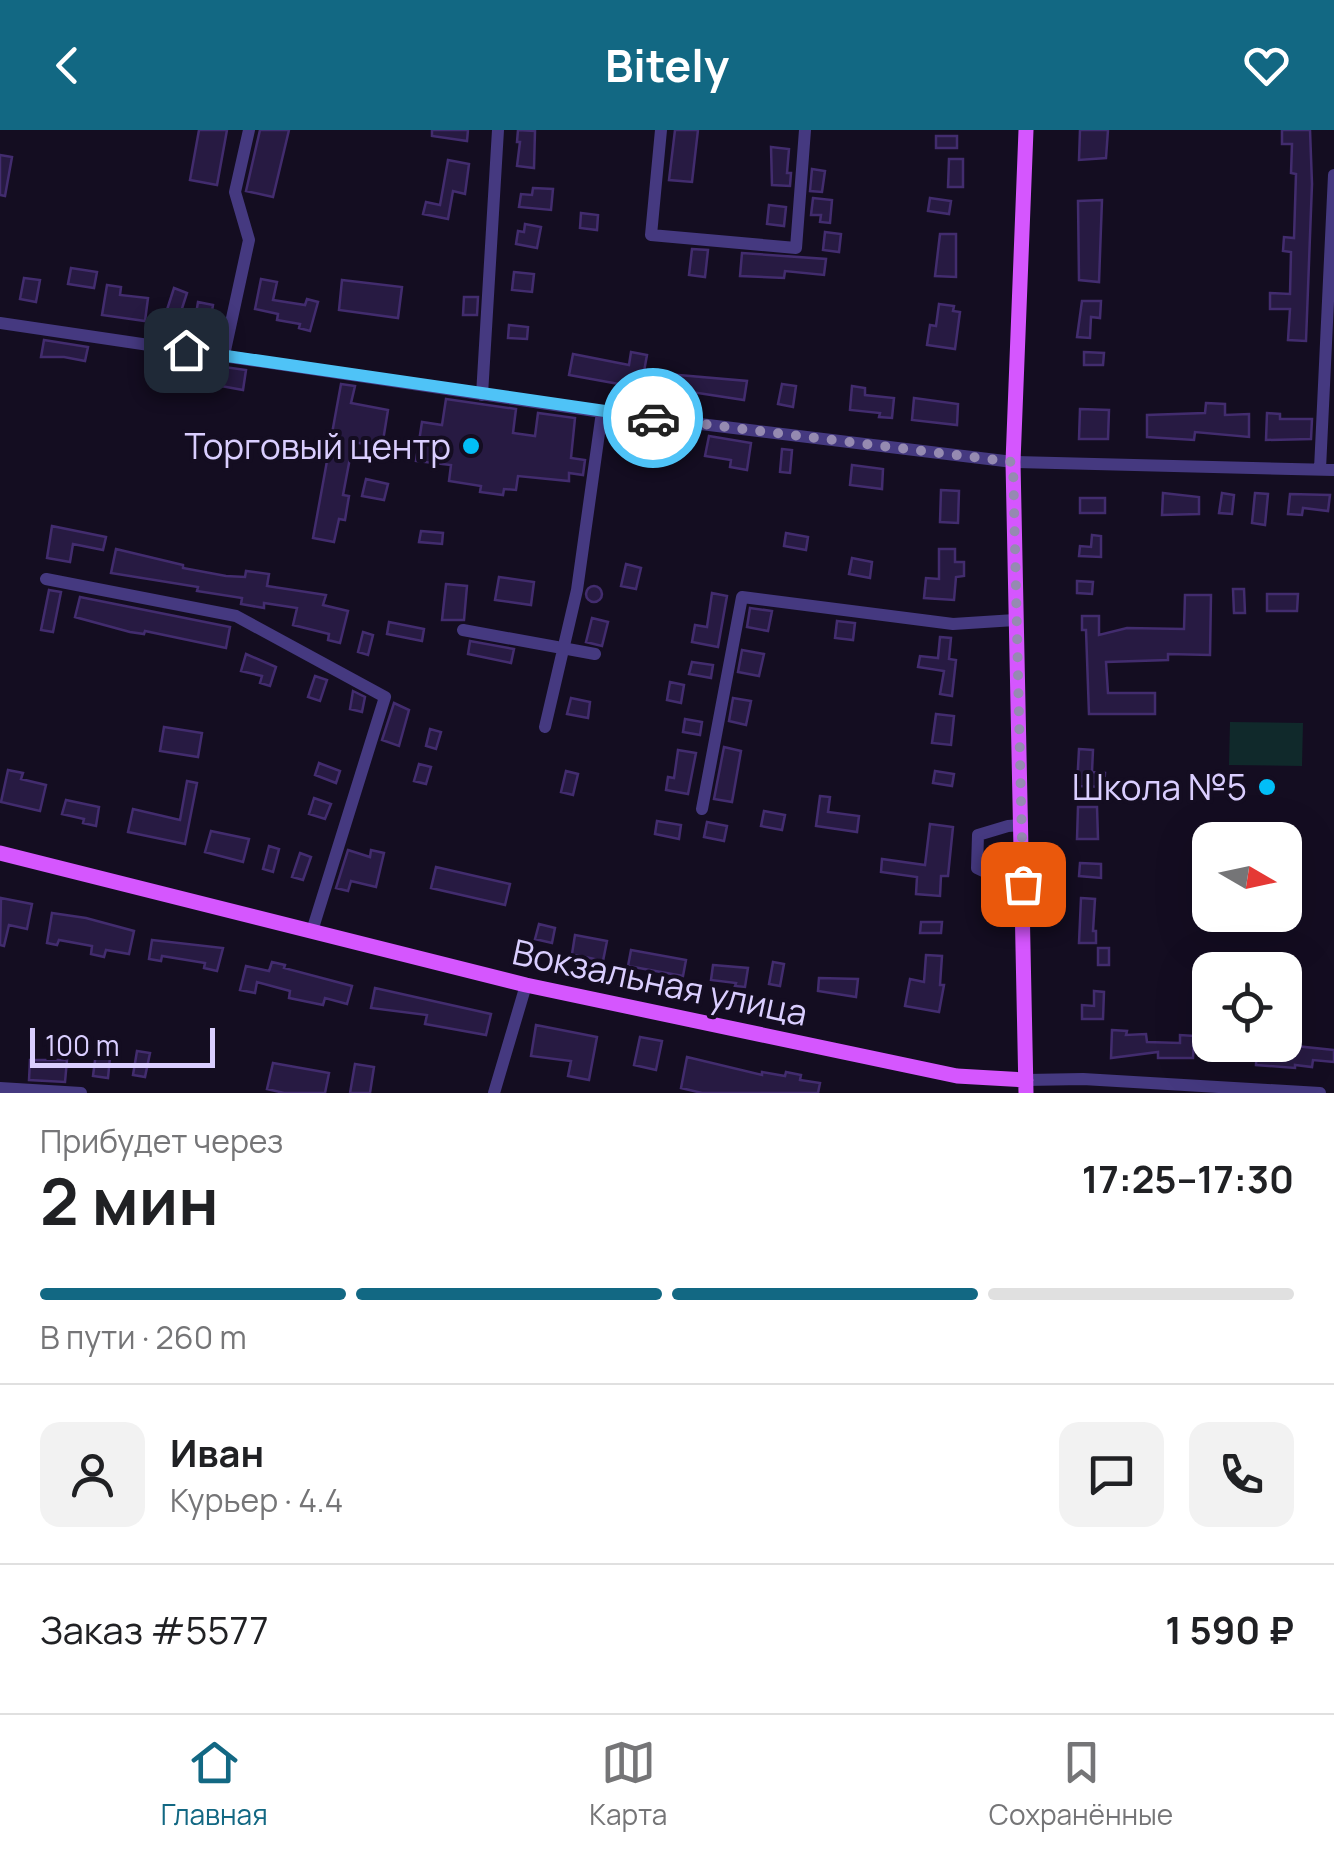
<!DOCTYPE html>
<html lang="ru">
<meta charset="utf-8">
<style>
body{margin:0;font-family:Manrope,sans-serif;background:#f2f2f2;color:#202124;height:100vh;display:flex;flex-direction:column;font-size:38px;white-space:nowrap}
*{box-sizing:border-box;margin:0}
p{font-size:32px;color:#757577}
.icon{flex:none;width:55px;height:55px;fill:none;stroke:currentColor;stroke-width:2;stroke-linecap:round;stroke-linejoin:round}
.map{position:relative;height:963px;overflow:hidden}
.panel{display:flex;flex-direction:column;background:#fff;flex:1}
.panel>*{flex:none}
.needle{width:65px;rotate:99deg}
.controls{position:absolute;left:1192px;top:692px;display:grid;gap:20px}
.controls a{display:grid;place-items:center;width:110px;height:110px;border-radius:20px;background:#fff;box-shadow:0 10px 40px #0002;font-size:50px}
.scale{position:absolute;left:30px;bottom:25px;width:185px;box-sizing:border-box;padding-left:10px;border:5px solid #daceff;border-top:0;font-size:28px;line-height:35px;white-space:nowrap;color:#daceff;-webkit-text-stroke:8px #140d21;paint-order:stroke}
.pin{position:absolute;display:grid;place-items:center;width:85px;height:85px;color:#fff;margin:-42px;border-radius:20px;box-shadow:0 5px 15px #0006}
.courier{position:absolute;display:grid;place-items:center;width:100px;height:100px;margin:-50px;border:8px solid #4fc3f7;border-radius:50%;background:#fff;color:#222;box-shadow:0 2px 12px #0007}
.head em{font-style:normal;font-weight:700}
.head div{display:flex;flex-direction:column-reverse}
.head{display:flex;align-items:center;justify-content:space-between;height:170px;padding:0 40px}
h1{font-size:65px;font-weight:700;line-height:75px}
.bar{display:grid;grid-template-columns:repeat(4,1fr);gap:15px 10px;align-content:center;height:120px;padding:0 40px}
.bar i{height:12px;border-radius:8px;background:#e0e0e0}
.bar .current{background:#126883}
.bar p{grid-column:span 4}
.line{display:flex;align-items:center;gap:25px;padding:0 40px;border-top:2px solid #e0e0e0}
.line div{flex:1}
.round{display:grid;place-items:center;flex:none;width:105px;height:105px;border-radius:20px;background:#f2f2f2}
header{display:flex;justify-content:space-between;align-items:center;height:130px;padding:0 40px;background:#126883;color:#fff;font-size:45px;font-weight:700}
.tabs{display:flex;justify-content:space-around;align-items:center;height:140px;border-top:2px solid #e0e0e0;background:#fff;font-size:28px;color:#757577}
.tabs a{display:grid;justify-items:center;gap:5px}
.tabs .current{color:#126883}
.map>svg:first-child{display:block}
</style>
<header><svg class="icon" aria-label="back" viewBox="0 0 24 24"><path d="M15 5l-7 7 7 7"/></svg>Bitely<svg class="icon" aria-label="heart" viewBox="0 0 24 24"><path d="M12 20l-8-8c-3-5 5-10 8-4 3-6 11-1 8 4z"/></svg></header>
<div class="map">
<svg width="1334" height="963" viewBox="0 0 1334 963">
<rect width="100%" height="100%" fill="#140d21"/>
<path fill="#10292b" d="M1230,592L1303,593L1302,636L1229,635Z"/>
<path fill="#271a42" stroke="#422c6e" stroke-width="2.5" d="M199,0H227L217,55L190,50Z
M260,0H289L273,67L246,61Z
M432,0H468L467,11L432,6Z
M518,0L535,1L534,38L517,36L520,12H517Z
M675,0H698L692,52L669,50Z
M1080,0H1108L1106,28L1079,30Z
M1282,0H1310L1312,54L1306,211L1288,210L1290,179H1270V163L1290,164L1291,122L1283,121L1284,107L1294,108L1296,44L1291,43L1292,14H1282Z
M936,6H957V18H936Z
M771,17L789,19L787,43H791L790,56L772,55Z
M0,25L12,27L5,66L0,65Z
M949,29H963V57H948Z
M448,30L469,34L465,64L453,61L448,89L423,84L426,72L440,75Z
M812,39L825,41L822,62L810,61Z
M533,58L553,59L551,80L519,77L521,64L532,65Z
M813,68L832,70L830,93L820,92L821,85H811Z
M930,68L951,71L949,84L928,81Z
M1102,70L1099,152L1079,150L1078,71Z
M769,75L786,77L784,96L767,94Z
M581,83L598,85L597,100L580,98Z
M525,94L541,97L537,118L516,114L518,101L524,102Z
M825,102L841,104L839,122L823,120Z
M940,104H956V147L935,146Z
M692,119L708,120L705,147L689,145Z
M742,123L826,129L824,145L785,141L784,148L740,146Z
M71,138L97,142L94,158L68,154Z
M514,142L534,144L532,162L512,160Z
M24,148L40,150L36,172L20,169Z
M261,149L277,152L273,170L305,175L307,169L318,172L310,201L299,198L300,194L277,190L278,184L255,179Z
M342,150L402,157L398,188L339,180Z
M107,155L121,157L120,165L148,168L145,191L102,185Z
M174,158L187,163L177,194L164,189Z
M464,167H478L477,185H463Z
M1082,171H1101L1100,188L1091,187L1090,208L1077,207Z
M198,172L213,175L209,198L194,196Z
M939,174L954,176L953,181L960,182L955,219L927,215L930,195L936,196Z
M509,195L528,197L527,209L508,208Z
M44,210L88,217L85,231L64,227H41Z
M631,222L647,225L641,258L569,245L573,224L629,235Z
M1084,222L1104,223L1103,235H1084Z
M203,234L246,240L243,260L199,252Z
M667,244L747,251L744,270L665,258Z
M341,254L355,256L351,273L388,280L382,317L353,312L343,365L349,366L345,390L339,389L334,412L313,408Z
M782,254L796,256L793,277L778,274Z
M852,256L865,258V265L894,268L892,288L879,287L880,283L850,280Z
M914,268L958,274L957,295L912,290Z
M446,269L516,279L513,303L535,306L538,283L575,288L571,328L585,330L583,345L569,343V351L518,346L516,360L504,359L503,365L480,362L481,356L449,351L451,335L416,331L422,292L442,295Z
M1206,273L1225,274V285L1249,284V307L1195,302L1194,310L1147,307V285L1205,283Z
M1080,279L1109,280L1108,309H1079Z
M1267,283L1280,284V289H1312L1311,309L1266,310Z
M616,297L628,299L625,314L614,312Z
M652,300L677,303L674,324L649,320Z
M709,306L751,313L747,340L730,337L731,330L705,326Z
M782,319L792,320L790,343L780,342Z
M852,335L883,339L882,359L850,355Z
M366,349L388,354L384,370L362,366Z
M941,360L959,361L958,393L940,392Z
M1163,363L1199,367V384L1162,385Z
M1222,363L1234,365L1232,384L1219,383Z
M1255,363L1268,364L1265,395L1252,393Z
M1290,364L1330,365L1328,381L1303,378L1302,385L1288,384Z
M1080,368H1105V383H1080Z
M52,396L106,407L103,420L73,414L70,432L47,428Z
M421,401L443,403L442,414L419,412Z
M786,403L808,407L806,420L784,416Z
M1092,405L1101,406V427L1079,426L1080,416L1091,417Z
M116,419L183,435V438L226,446L245,447L246,441L269,444L267,456L326,465L323,475L348,481L340,513L328,510L329,504L293,495L297,478L264,473V478L241,474L242,468L197,461L198,457L111,443Z
M939,419H955V432H964V446L956,447L954,470L924,468L926,448L939,449Z
M852,428L872,432L870,448L849,444Z
M626,434L641,438L636,459L621,456Z
M499,447L534,452L531,475L495,470Z
M1077,451L1093,452L1092,464L1077,463Z
M446,454L467,456L464,490H442Z
M586 464a8 8 0 1 1 16 0a8 8 0 1 1-16 0Z
M1233,459H1244L1245,483H1234Z
M49,460L61,462L53,502L41,500Z
M712,463L727,466L718,517L692,512L695,495L707,497Z
M1267,464H1298L1297,481H1267Z
M1185,465H1211L1210,525L1168,524V530L1106,532L1108,563H1155V584H1089L1086,500H1082V486H1099V505L1127,498L1184,499Z
M80,467L230,497L226,518L145,501L144,504L130,502L75,487Z
M750,478L772,481L768,501L747,497Z
M592,488L608,492L602,516L586,512Z
M837,491L855,493L853,510L835,508Z
M389,492L424,499L422,511L387,504Z
M363,502L373,505L368,525L358,522Z
M940,507L951,508L949,529L956,530L952,566L940,564L944,541L918,537L920,526L938,528Z
M470,511L514,519L511,533L468,524Z
M742,520L764,524L759,546L738,542Z
M246,524L276,537L270,556L260,553L262,546L241,541Z
M692,532L713,535L711,548L689,544Z
M315,546L327,550L320,571L308,567Z
M670,552L684,555L681,573L667,570Z
M353,561L365,567L362,582L350,579Z
M571,568L590,572L588,588L567,584Z
M733,568L751,571L746,595L729,591Z
M394,573L409,580L399,616L382,610Z
M936,584L954,586L951,615L932,613Z
M685,589L702,592L700,605L683,602Z
M164,597L202,603L198,627L160,621Z
M430,599L441,602L436,619L426,616Z
M724,617L741,621L732,672L714,669Z
M1079,619L1093,620L1092,642L1105,643L1104,657L1077,656Z
M678,620L696,623L688,664L666,660L668,647L674,648Z
M319,633L340,641L336,653L315,645Z
M419,634L431,637L426,654L414,651Z
M8,640L23,643L21,649L46,655L40,681L1,672Z
M566,641L578,644L573,665L561,662Z
M935,641L954,644L952,656L933,653Z
M187,651L197,653L185,714L128,702L133,679L180,690Z
M820,666L830,667L828,682L859,686L857,702L816,696Z
M314,668L331,674L325,689L309,684Z
M66,670L99,677L96,696L83,693L84,689L62,684Z
M1078,677H1097L1098,709H1077Z
M764,681L785,685L782,700L761,696Z
M657,691L681,695L679,709L655,704Z
M707,692L727,696L724,711L704,707Z
M930,694L953,697L948,746H941L940,766L916,764L917,747L881,742L882,729L925,735Z
M211,701L249,709L243,732L205,722Z
M269,716L279,719L273,742L263,739Z
M348,720L370,727L371,720L384,723L376,757L351,751L348,761L336,758Z
M300,723L311,727L303,750L292,747Z
M1080,733L1101,734V748L1079,746Z
M436,737L510,754L505,775L431,758Z
M1,768L32,774L27,799L9,795L4,816L0,815Z
M1081,768L1095,769L1093,801H1096V813H1079Z
M52,783L86,788L134,801L129,824L106,820L104,827L91,824L92,816L59,810L57,815L47,813Z
M921,792H942L941,803H920Z
M539,794L555,798L552,813L535,809Z
M575,805L607,811L603,831L572,824Z
M152,810L223,818L217,841L204,838L205,833L162,826L161,831L149,829Z
M1098,818H1109V835H1098Z
M631,820L686,830L683,846L628,836Z
M926,825L942,826L940,855H944L939,882L905,876L910,849L924,852Z
M272,832L285,835L284,838L352,856L347,874L325,868L323,875L289,868L290,861L257,852L255,863L240,860L246,836L269,841Z
M773,832L784,834L780,856L769,854Z
M713,835L748,838L745,857L735,856L736,853L711,850Z
M819,848L858,849L856,867L818,861Z
M375,858L491,884L486,905L425,894L427,885L371,878Z
M1094,861L1104,862L1103,889H1082V875L1094,876Z
M536,895L597,907L589,950L568,946L571,931L531,926Z
M1112,900L1127,901L1126,905L1146,904L1147,912L1180,913V905L1194,906L1193,928H1158V922L1111,928Z
M640,907L662,911L656,940L634,935Z
M1285,911L1296,912V916L1334,920V932L1313,930L1312,937L1295,935V938L1256,935L1257,915H1285Z
M97,915L111,917L108,948L93,946Z
M137,921L150,923L145,947L133,945Z
M687,927L762,945V942L785,946L786,942L801,945L800,950L820,953L818,963H702L681,958Z
M30,930H67L65,952L29,950Z
M273,933L329,943L325,963H284L267,959Z
M355,934L374,937L370,963H350Z"/>
<g fill="none" stroke-linecap="round" stroke-linejoin="round">
<path stroke="#453980" stroke-width="12" d="M661,0L651,105L796,118L805,0
M0,193L602,282L1013,332L1334,340
M224,225L249,110L235,62L249,0
M482,265L498,0
M1320,339L1334,45
M46,449L236,486L385,567L312,801
M463,500L595,524
M545,597L577,460L602,282
M702,679L742,467L953,494L1015,490
M1022,695L1008,696L978,705L977,738L998,748L1023,754
M1026,950L1083,949L1320,963
M0,958L81,963
M494,963L526,855"/>
<path stroke="#d556fe" stroke-width="15" d="M1026,0L1013,332L1026,963
M0,723L526,855L957,946L1026,950"/>
</g>
<g fill="none" stroke-linecap="round" stroke-linejoin="round">
<path stroke="#958ab1" stroke-width="10" stroke-dasharray="0 18" d="M653,288L1013,332L1023,754"/>
<path stroke="#4fc3f7" stroke-width="12" d="M186,220L653,288"/>
</g>
<g fill="#02bef7" stroke="#140d21" stroke-width="4">
<circle cx="471" cy="316" r="10"/>
<circle cx="1267" cy="657" r="10"/>
</g>
<g text-anchor="middle" dominant-baseline="central" stroke-width="8" stroke-linejoin="round" paint-order="stroke">
<g font-size="35" fill="#daceff" stroke="#140d21" text-anchor="end">
<text x="451" y="316">Торговый центр</text>
<text x="1247" y="657">Школа №5</text>
</g>
<g font-size="35" fill="#daceff" stroke="#140d21">
<text transform="translate(660 852) rotate(12)">Вокзальная улица</text>
</g>
</g>
</svg>
<div class="controls">
<a><svg class="needle" viewBox="-14 -14 28 28"><path d="M0-13l5 13h-10z" fill="#e53935"/><path d="M0 13l5-13h-10z" fill="#757577"/></svg></a>
<a><svg class="icon" aria-label="locate" viewBox="0 0 24 24"><circle cx="12" cy="12" r="6"/><path d="M12 2v4M12 18v4M2 12h4M18 12h4"/></svg></a>
</div>
<div class="scale">100 m</div>
<div class="pin" style="left:1023px;top:754px;background:#ea580c"><svg class="icon" aria-label="bag" viewBox="0 0 24 24"><path d="M5 8h14l-1 12H6zM9 8a3 3 0 0 1 6 0"/></svg></div>
<div class="pin" style="left:186px;top:220px;background:#1f2937"><svg class="icon" aria-label="home" viewBox="0 0 24 24"><path d="M3 11l9-7 9 7M6 9v11h12V9"/></svg></div>
<div class="courier" style="left:653px;top:288px"><svg class="icon" aria-label="car" viewBox="0 0 24 24"><path d="M5 17H2v-5l4-1 3-4h7l3 4 3 1v5h-3M9 17h6M6 11h13"/><circle cx="7" cy="17" r="2"/><circle cx="17" cy="17" r="2"/></svg></div>
</div>
<section class="panel">
<div class="head"><div><h1>2 мин</h1><p>Прибудет через</p></div><em>17:25–17:30</em></div>
<div class="bar"><i class="current"></i><i class="current"></i><i class="current"></i><i></i><p>В пути · 260 m</p></div>
<div class="line" style="height:180px"><a class="round"><svg class="icon" aria-label="person" viewBox="0 0 24 24"><circle cx="12" cy="8" r="4"/><path d="M4 21q1-7 8-7t8 7"/></svg></a><div><b>Иван</b><p>Курьер · 4.4</p></div><a class="round"><svg class="icon" aria-label="chat" viewBox="0 0 24 24"><path d="M4 5h16v11H9l-5 4z"/></svg></a><a class="round"><svg class="icon" aria-label="phone" viewBox="0 0 24 24"><path d="M5 4h4l2 5-3 2q2 4 5 5l2-3 5 2v4C11 20 4 13 5 4z"/></svg></a></div>
<div class="line" style="height:130px"><div>Заказ #5577</div><b>1 590 ₽</b></div>
</section>
<nav class="tabs">
<a class="current"><svg class="icon" aria-label="home" viewBox="0 0 24 24"><path d="M3 11l9-7 9 7M6 9v11h12V9"/></svg>Главная</a>
<a><svg class="icon" aria-label="map" viewBox="0 0 24 24"><path d="M3 6l6-2 6 2 6-2v14l-6 2-6-2-6 2zM9 4v14M15 6v14"/></svg>Карта</a>
<a><svg class="icon" aria-label="saved" viewBox="0 0 24 24"><path d="M7 4h10v16l-5-4-5 4z"/></svg>Сохранённые</a>
</nav>
